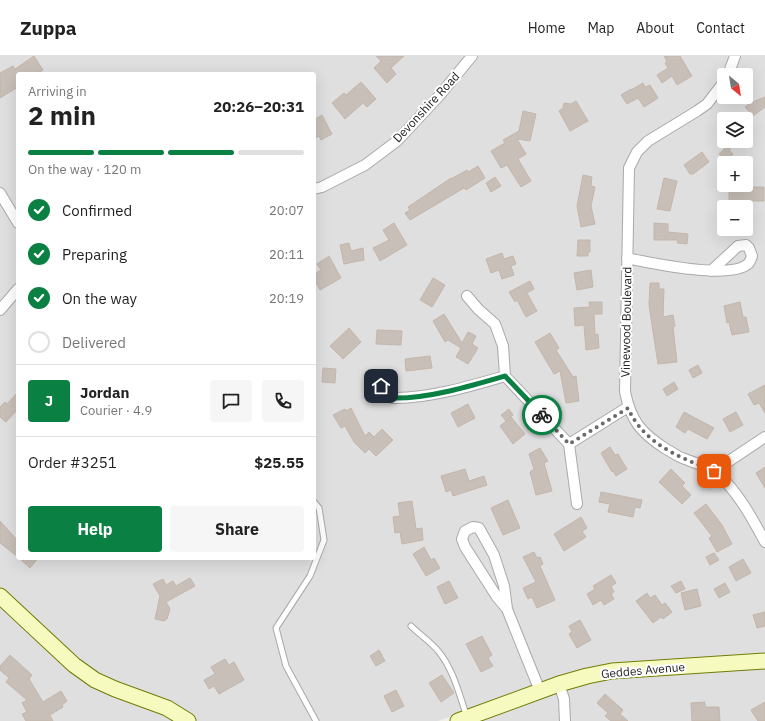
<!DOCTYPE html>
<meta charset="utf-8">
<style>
body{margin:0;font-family:"IBM Plex Sans",sans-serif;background:#f6f6f6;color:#222;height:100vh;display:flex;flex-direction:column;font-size:15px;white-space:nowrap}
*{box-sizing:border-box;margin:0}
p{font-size:13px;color:#767676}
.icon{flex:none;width:22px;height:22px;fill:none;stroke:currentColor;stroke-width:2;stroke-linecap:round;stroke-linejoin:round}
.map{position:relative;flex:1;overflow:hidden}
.side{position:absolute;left:16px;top:16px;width:300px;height:488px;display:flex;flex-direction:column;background:#fff;border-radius:4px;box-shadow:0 4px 16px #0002}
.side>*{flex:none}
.needle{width:26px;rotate:150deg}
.controls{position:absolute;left:717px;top:12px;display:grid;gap:8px}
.controls a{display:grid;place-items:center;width:36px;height:36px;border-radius:4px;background:#fff;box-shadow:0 4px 16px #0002;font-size:20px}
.pin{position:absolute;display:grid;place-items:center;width:34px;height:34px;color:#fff;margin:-17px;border-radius:8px;box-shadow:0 2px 6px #0006}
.courier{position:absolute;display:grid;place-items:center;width:40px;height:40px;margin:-20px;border:3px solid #0b8043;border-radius:50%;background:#fff;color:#222;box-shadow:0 1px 5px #0007}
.head em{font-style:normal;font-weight:800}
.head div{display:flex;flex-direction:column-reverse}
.head{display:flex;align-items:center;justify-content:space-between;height:68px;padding:0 12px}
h1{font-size:26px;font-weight:800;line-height:30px}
.bar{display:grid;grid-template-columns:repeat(4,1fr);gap:6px 4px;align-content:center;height:48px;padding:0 12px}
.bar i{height:5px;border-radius:3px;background:#e0e0e0}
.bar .selected{background:#0b8043}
.bar p{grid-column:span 4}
.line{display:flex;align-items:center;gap:10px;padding:0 12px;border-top:1px solid #e0e0e0}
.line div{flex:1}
.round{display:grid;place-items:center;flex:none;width:42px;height:42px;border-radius:4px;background:#f6f6f6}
ol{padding:0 12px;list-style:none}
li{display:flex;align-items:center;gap:12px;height:44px}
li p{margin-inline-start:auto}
li .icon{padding:4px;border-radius:50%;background:#0b8043;color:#fff;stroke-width:4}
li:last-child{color:#767676}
li i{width:22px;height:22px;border:2px solid #e0e0e0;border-radius:50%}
.button{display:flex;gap:8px;margin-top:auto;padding:8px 12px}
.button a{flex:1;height:46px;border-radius:4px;background:#0b8043;color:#fff;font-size:16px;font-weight:800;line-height:46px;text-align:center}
.button a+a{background:#f6f6f6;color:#222}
header{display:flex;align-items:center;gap:24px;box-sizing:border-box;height:56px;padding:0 20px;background:#fff;border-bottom:1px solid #e0e0e0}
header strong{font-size:19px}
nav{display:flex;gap:22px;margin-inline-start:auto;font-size:14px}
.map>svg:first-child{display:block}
</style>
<header>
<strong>Zuppa</strong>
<nav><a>Home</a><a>Map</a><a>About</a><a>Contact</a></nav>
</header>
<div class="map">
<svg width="765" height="665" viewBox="0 0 765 665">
<rect width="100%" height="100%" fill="#f2efe9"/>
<path fill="#e0dfdf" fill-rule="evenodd" d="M0,0H765V599L645,605L470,654L438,665H0ZM18,18H314V502H18ZM724,19H746V41H724ZM724,63H746V85H724ZM724,107H746V129H724ZM724,151H746V173H724Z
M765,610V665H474L596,623Z"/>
<path fill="#c7bfb8" stroke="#c4b6ab" d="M34,0L43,14L36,18H18V31L0,42V17L13,10L15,13Z
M376,0H404L391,12L396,18L387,27L374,12L381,5Z
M664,0H680L692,20L677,29L672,20L662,27L657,19L668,12L665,7L667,6Z
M361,26L376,43L367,51L363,47L345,63L332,47L344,37L346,39Z
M643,27L645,31L650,29L658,42L644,51L638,42L627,48L621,39L631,33V34Z
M765,41V51L753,60L745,51L750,47Z
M576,45L588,65L570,75L559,55L563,52L564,47L571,48Z
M523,55L536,58L530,85L517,83L526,98L518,103L531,125L521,131L507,109L501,112L491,95L505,87L503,84L519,75Z
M322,59L332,78L321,84L319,80L314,83V64Z
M718,85H738L729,94L733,98L727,105L719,98L725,92Z
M702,96L709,106L693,118H690L684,109Z
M478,110L485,122L466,134L464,132L410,164L405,157L410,154L408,151L451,122V123L467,114L468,116Z
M583,119L592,121L591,130L595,131L591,150L595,168L581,171L577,150Z
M495,121L501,130L491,136L486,127Z
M664,122L677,125L670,155L657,153Z
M738,131H764V145H739V151H729V134L738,133Z
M394,167L407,189L380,205L373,192L389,184L383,174Z
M654,167L668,168V176L688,178L687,188L677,187L678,184H654Z
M578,184H590V196H588V200H577Z
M349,187L351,195L363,192L364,204L344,208L340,189Z
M502,197L504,203L513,200L516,208L511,210L514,219L502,223L499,214L491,217L486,203Z
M329,200L341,222L320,234L314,223V218L321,214L317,208Z
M591,214L593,231L577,234L574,217Z
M433,222L445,229L432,251L420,244Z
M530,225L534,233L527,237L537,255L526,261L517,244L515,246L509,236Z
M650,227H659V233H664L663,261L673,259L675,270L673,271L677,306L658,308L649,249Z
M589,246H602V258H594L595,279L598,278L599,292L586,294L584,269L575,270L574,252L590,251Z
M740,246L743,261H746L749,276L732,279L729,266L727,267L724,250Z
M444,258L462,287L468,276L476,280L472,288L478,292L468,308L456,301L461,292L448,284L445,286L433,265Z
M349,272L361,286L343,303L330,290Z
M377,274L402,275L401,289L376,288Z
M550,277L559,292L556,294L573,321L576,320L579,345L566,347L560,315L554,318L535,286Z
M430,300L432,312L406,315L405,303Z
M698,309L702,317L693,322L689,314Z
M323,312L336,313L335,327L322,326Z
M674,326L678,333L667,340L663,333Z
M765,329V357L759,347L754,349L748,338Z
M18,336V353L6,366L0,361V351L5,346L7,348Z
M468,348L475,362L458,371L451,357Z
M351,352L365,380L369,376L374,381L382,373L393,384L376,400L369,393L365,397L354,386L345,370L341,372L333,359L345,353L346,355Z
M509,353L513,359L506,365L501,359Z
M684,356L714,372L707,383L688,373L685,377L676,371Z
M736,356L743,369L730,376L723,363Z
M511,361L525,378L513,388L500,370Z
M610,391L615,399L618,398L627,413L616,420L613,415L612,416L601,397Z
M540,392L548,405L544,407L552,435L536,439L530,416L534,413L529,398Z
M765,411V432L756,417Z
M465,413L469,425L484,420L487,429L453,440L451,434L446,436L441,420Z
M671,413L685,427L682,430L691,439L682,448L659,426Z
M601,436L642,444L640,452L635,451L633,461L608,456L610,448L599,446Z
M508,444L520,472L503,479L491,452Z
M412,445L416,473L422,472L423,484L402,488L400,476L395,477L393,461L400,460L398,447Z
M706,448L722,469L732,488L717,496L709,482L712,480L694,457Z
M581,461L587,472L582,475L586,481L564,495L554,478Z
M0,465L18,485V501L0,487Z
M424,491L431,504L434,502L440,512L426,520L413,498Z
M534,496L537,502L540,501L543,508L540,510L555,544L537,552L532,541L528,543L523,532L536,526L523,501Z
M714,497L719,504L710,509L706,501Z
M19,502H38L30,512Z
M743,503L751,517L736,525L729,511Z
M611,519L616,527L611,530L614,536L611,538L614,543L604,549L601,544L593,549L587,538L595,533L593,530Z
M190,522L195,530L166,546L170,553L167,563L164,565L155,563L160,540L153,528L163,523L166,529L173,525L176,530Z
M449,525L458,542L445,548L437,531Z
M681,525L685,533L676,537L671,530Z
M725,527L730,536L719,542L714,533Z
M697,533L701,550L685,554L681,537Z
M647,537L650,542L655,539L662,549L665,547L672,556L663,563L661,561L653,567L636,545Z
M765,556V570L757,572L753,559Z
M580,564L591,584L577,592L569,578L572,576L569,570Z
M482,580L492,599L488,602L493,610L481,616L466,588Z
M379,594L385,605L376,610L370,600Z
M10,599L32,619L29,623L43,646L61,635L67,645L62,649L63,651L50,659L53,665H26L22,658L27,656L22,647L27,644L6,626L9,622L0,614V610Z
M225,603L229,609L234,606L244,624L219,638L214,630L209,633L204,624L215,618L211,611Z
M442,619L454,637L441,646L429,627Z
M396,634L404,650L392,656L384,640Z
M605,638L623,654L620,658L628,665H611L605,660L608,657L597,647Z
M705,646V651H719L720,665H692L691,647Z
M765,646V665H758L751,654Z"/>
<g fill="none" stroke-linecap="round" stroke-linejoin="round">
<g stroke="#a9a9a9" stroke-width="7">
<path id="lane" d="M314,446L319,452L324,484L310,520L276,572L286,610L316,665
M411,570C420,579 431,586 439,596C454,615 459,638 467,661"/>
</g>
<g stroke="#a9a9a9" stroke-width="12">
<path id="street" d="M728,19L735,0
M724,26L707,48L697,55L648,85L637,96L629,112L625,336C631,365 641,377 666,393C672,396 678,401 685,403C694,407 708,410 716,416C738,436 751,460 765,486
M314,133L322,131L365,109L397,85L439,40L472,0
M0,137L18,167
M627,202C651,207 729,224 748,208C750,206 751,203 752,200L749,192L746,189L738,190L711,215
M467,240L478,253L495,268L503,290L505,320L569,388
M0,254L18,233
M381,331L392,342C427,343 471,330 505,320
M569,388L628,351
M569,388L577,448
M714,415L765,381
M507,553L497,541L465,491L462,483L465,475L473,471L479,472L494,499L504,530L507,553L540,635
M559,628L564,643L565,665"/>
</g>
<g stroke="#707d05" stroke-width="17">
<path id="secondary" d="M0,540L74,609L95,624L115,633L167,652L188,665
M458,665L559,628L587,620L612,615L765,605"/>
</g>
<use href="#lane" stroke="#fff" stroke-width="5"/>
<use href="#street" stroke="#fff" stroke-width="10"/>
<use href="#secondary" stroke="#f7fabf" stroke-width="15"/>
</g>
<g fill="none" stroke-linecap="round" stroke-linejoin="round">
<path stroke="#6b6a68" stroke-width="4" stroke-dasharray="0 7.2" d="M542,359L569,388L628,352C644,388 679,401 714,415"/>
<path stroke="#0b8043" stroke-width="5" d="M381,330L392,342C427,343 471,330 505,320L542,359"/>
</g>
<g text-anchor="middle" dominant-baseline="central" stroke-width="4" stroke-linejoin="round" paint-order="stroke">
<g font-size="12" fill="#222" stroke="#fff">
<text transform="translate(426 51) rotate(-47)">Devonshire Road</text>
<text transform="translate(626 266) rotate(-89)">Vinewood Boulevard</text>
<text transform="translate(643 614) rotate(-5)">Geddes Avenue</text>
</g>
</g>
</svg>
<div class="controls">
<a><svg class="needle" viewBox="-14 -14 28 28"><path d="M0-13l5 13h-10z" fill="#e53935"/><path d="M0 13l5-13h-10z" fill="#767676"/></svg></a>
<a><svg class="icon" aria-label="layers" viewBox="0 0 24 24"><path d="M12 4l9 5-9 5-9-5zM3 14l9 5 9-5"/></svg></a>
<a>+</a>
<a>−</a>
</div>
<div class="pin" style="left:714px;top:415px;background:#ea580c"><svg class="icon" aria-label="bag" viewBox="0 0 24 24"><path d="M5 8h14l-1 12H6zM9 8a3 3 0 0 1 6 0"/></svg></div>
<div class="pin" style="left:381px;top:330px;background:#1f2937"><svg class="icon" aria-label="home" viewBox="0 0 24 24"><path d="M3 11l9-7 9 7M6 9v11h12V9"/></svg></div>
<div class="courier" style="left:542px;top:359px"><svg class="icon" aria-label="bike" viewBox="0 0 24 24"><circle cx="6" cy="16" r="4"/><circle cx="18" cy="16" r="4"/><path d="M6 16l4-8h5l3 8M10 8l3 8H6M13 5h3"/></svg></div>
<section class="side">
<div class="head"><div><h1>2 min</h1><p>Arriving in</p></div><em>20:26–20:31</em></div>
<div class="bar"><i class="selected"></i><i class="selected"></i><i class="selected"></i><i></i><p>On the way · 120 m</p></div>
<ol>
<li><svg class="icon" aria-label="check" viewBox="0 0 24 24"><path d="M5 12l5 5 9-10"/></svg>Confirmed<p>20:07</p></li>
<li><svg class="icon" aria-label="check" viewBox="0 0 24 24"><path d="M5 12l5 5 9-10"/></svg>Preparing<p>20:11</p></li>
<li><svg class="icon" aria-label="check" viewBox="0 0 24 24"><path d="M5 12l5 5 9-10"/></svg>On the way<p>20:19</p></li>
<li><i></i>Delivered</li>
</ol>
<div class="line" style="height:72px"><b class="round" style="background:#0b8043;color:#fff">J</b><div><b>Jordan</b><p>Courier · 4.9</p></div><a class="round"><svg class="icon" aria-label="chat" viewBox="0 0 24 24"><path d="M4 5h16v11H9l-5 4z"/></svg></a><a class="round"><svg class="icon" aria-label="phone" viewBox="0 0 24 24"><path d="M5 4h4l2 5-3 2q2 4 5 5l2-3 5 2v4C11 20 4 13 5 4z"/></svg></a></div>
<div class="line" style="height:52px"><div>Order #3251</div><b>$25.55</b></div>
<div class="button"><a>Help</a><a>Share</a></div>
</section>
</div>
